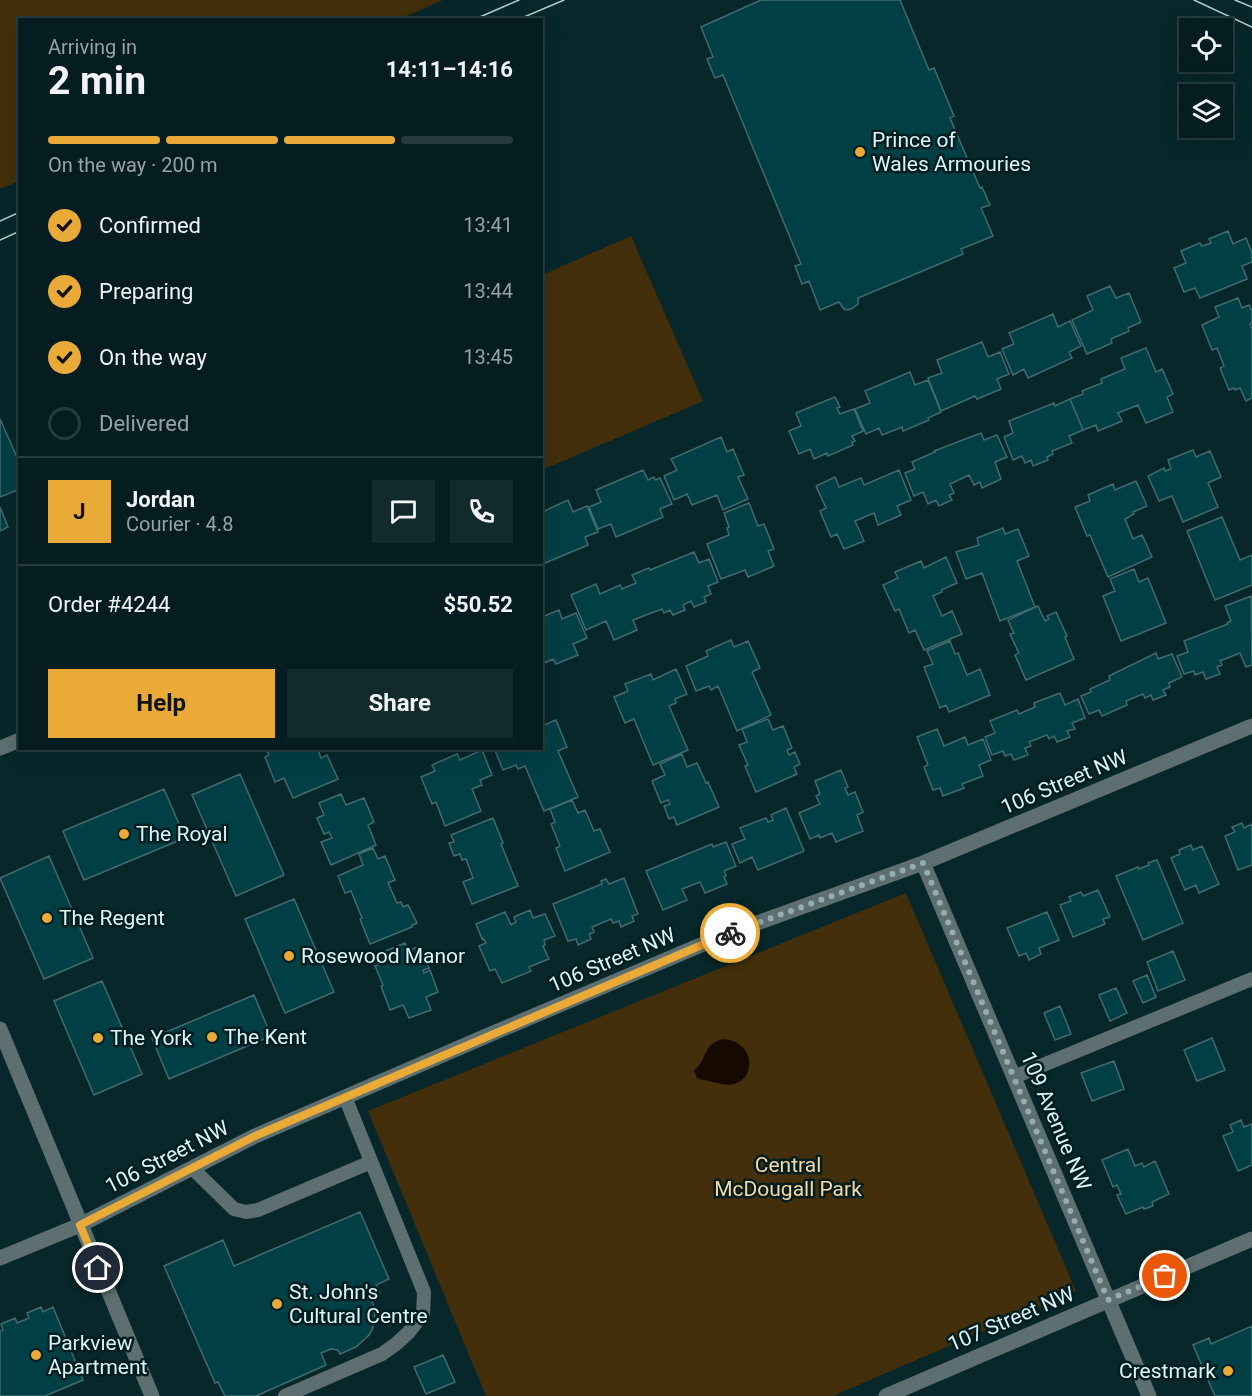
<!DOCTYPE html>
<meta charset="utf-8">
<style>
body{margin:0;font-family:Roboto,sans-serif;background:#132a2d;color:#f1f3f6;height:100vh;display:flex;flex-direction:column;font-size:22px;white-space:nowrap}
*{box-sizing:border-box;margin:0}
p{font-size:20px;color:#97a2a5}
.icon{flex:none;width:33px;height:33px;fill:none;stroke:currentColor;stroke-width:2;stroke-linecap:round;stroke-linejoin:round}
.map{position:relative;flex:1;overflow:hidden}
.side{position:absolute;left:18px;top:18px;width:525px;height:732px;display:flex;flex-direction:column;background:#051d20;border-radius:0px;box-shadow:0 6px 24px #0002,0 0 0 2px #263b3e}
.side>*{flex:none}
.buttons{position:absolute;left:1179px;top:18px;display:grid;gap:12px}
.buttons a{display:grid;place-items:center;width:54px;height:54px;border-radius:0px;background:#051d20;box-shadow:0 6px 24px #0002,0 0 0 2px #263b3e;font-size:30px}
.pin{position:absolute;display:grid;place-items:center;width:51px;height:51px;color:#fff;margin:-26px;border:3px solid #fff;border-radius:50%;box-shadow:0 2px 6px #0007}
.courier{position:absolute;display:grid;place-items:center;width:60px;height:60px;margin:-30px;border:4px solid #e9aa38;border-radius:50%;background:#fff;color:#222;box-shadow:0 2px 8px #0007}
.head em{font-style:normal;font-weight:700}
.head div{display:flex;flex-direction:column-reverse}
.head{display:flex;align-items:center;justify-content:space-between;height:102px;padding:0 30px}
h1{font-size:39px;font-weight:700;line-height:45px}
.bar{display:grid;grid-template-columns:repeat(4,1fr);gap:9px 6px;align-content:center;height:72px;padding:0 30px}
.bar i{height:8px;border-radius:4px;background:#263b3e}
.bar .active{background:#e9aa38}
.bar p{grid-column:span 4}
.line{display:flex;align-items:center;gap:15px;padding:0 30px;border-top:2px solid #263b3e}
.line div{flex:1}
.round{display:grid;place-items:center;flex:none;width:63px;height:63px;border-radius:0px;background:#132a2d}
ol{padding:0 30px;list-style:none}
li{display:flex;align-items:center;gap:18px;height:66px}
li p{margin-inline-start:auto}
li .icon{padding:6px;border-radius:50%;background:#e9aa38;color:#111;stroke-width:4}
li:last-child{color:#97a2a5}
li i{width:33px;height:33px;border:3px solid #263b3e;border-radius:50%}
.primary-button{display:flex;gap:12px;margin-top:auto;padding:12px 30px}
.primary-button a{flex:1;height:69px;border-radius:0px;background:#e9aa38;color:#111;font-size:24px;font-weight:700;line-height:69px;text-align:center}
.primary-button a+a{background:#132a2d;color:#f1f3f6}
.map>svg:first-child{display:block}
</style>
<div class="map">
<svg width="1252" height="1396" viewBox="0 0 1252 1396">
<rect width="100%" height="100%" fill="#07272a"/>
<path fill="#432f0b" d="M0,0H443L397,20H20L19,181L0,189Z
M631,236L703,401L542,470V275Z
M906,893L1076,1291L833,1396H486L368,1111Z"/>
<path fill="#160a00" d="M723,1039C756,1041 758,1081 730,1085C725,1085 702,1080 697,1078L694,1071C697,1067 701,1063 703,1059C707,1048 711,1042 723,1039Z"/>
<path fill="#003f44" stroke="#426b6f" stroke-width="1.5" d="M761,0H900L929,70L934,68L954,116L950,118L980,188L982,187L990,205L981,208L993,236L961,249L963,254L858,298V304L853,308L848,310L844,309L839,302L820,310L809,281L802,284L795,266L801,264L723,75L715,78L707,59L713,57L701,27Z
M1228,231L1233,244L1246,238L1252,253V262L1242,266L1247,279L1200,298L1195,288L1184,292L1174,268L1186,263L1181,251L1200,243L1202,246L1211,243L1209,239Z
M1110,286L1116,298L1129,293L1141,322L1128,328L1129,331L1111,339L1112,343L1087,354L1072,320L1093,310L1087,296Z
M1238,298L1242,308L1249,305L1252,311V323L1250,324L1252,329V398L1246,401L1240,388L1235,390L1234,388L1229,390L1220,368L1224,366L1217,348L1212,350L1202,325L1219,317L1215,307Z
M1053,314L1058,327L1070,321L1081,346L1069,352L1072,358L1028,378L1024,369L1013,375L1002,349L1014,344L1009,333Z
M982,342L988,357L1000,352L1009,374L997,379L1001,389L977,399L975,396L941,411L928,378L942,373L937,360Z
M1146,348L1156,372L1162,369L1173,394L1167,397L1173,412L1146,423L1138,405L1118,413L1122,421L1098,431L1096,425L1083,430L1070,399L1083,394L1082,391L1102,383L1101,379L1125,369L1121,358Z
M910,372L915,385L928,380L941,412L928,418L929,420L903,431L902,427L882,435L879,428L866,434L855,409L870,403L865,391Z
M835,397L840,407L837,408L840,414L854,409L863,431L852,436L855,441L852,442L853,445L828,456L827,453L814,459L810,449L799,454L789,431L801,426L796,413Z
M1070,399L1083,430L1069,436L1072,443L1052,451L1053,454L1047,457L1048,460L1033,466L1031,460L1025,463L1022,456L1013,460L1004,437L1013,433L1009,421L1054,403L1055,406Z
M0,419L20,464V477L17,478L20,485V489L0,497Z
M981,433L984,440L997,435L1007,457L995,462L1001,479L982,488L980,482L974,485L969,475L950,484L954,493L949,495L952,500L939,506L936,500L928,504L923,492L914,496L905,473L915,469L912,462L935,452L934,451Z
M721,437L727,452L733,449L744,475L738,477L748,499L723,510L717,495L692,505L687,494L674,500L664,476L677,470L671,459Z
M1193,450L1196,457L1210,451L1221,477L1208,483L1218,507L1183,522L1172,496L1159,501L1148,476L1164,468L1165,471L1171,469L1168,460Z
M643,470L648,480L654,477L655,480L660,478L672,504L660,509L663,517L616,537L611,524L598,529L589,507L601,502L596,490Z
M899,470L911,500L897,506L901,515L878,525L874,513L855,521L864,541L844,549L837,534L831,537L820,511L826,508L816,486L835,477L839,487L861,478L864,485Z
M1136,481L1147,506L1133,512L1134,514L1125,519L1133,539L1142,535L1152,557L1108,577L1090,535L1087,536L1075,507L1090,501L1088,495L1113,484L1115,490Z
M568,500L573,512L587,506L598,532L585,537L588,545L545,563L542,556V512Z
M749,503L758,526L764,524L774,549L768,551L774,566L748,577L745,570L721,579L707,544L729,535L727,528L729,527L724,513Z
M0,507L8,527L0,531Z
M1222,517L1240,560L1252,555V585L1215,600L1187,531Z
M1003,528L1005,534L1018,529L1029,556L1017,561L1035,607L1000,621L982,573L966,579L956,552L979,545L977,538Z
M694,552L699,563L709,559L718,582L708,586L711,594L704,597L706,602L694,607L691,601L683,605L685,610L673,615L670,610L664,613L662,609L633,620L637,630L614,640L606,621L586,630L571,595L596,584L600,594L620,585L622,589L636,583L632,575L649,568L650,570Z
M946,557L957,583L941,590L942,592L933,596L942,616L952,611L962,634L924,650L915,630L909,633L899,609L895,611L883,585L898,578L895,572L921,561L924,568Z
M1134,569L1139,582L1148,578L1166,623L1121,641L1103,596L1115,591L1110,579Z
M1251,596L1252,665L1246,667L1240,653L1220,661L1222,665L1217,667L1220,674L1206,679L1203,672L1195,675L1194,671L1184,674L1177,656L1188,652L1184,641L1228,624L1227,623L1231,621L1225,606Z
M1038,606L1045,621L1049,619L1047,616L1056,612L1067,636L1065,637L1074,659L1026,680L1015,655L1019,653L1010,634L1014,633L1008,620Z
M559,610L562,619L576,613L587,638L573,644L578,655L556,664L553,659L542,664V617Z
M731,640L734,647L748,641L760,668L752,672L771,715L737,731L718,686L711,690L709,686L696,691L686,666L708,656L706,651Z
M950,641L955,654L958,653L967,675L980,669L990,695L949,712L946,705L940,708L924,667L933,664L927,651Z
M1156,653L1158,659L1172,654L1182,677L1169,683L1170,687L1163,690L1166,695L1153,700L1151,695L1145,698L1143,694L1126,701L1127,705L1102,716L1099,710L1089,714L1081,696L1091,692L1090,689L1110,680L1109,676Z
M676,669L687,694L675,699L676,703L669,706L688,750L653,765L634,719L625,723L614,697L628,691L625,684L651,674L653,680Z
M1060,693L1065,705L1078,699L1085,718L1072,723L1075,729L1067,731L1070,737L1057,742L1054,736L1049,739L1047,735L1029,742L1031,746L1025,748L1028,755L1014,760L1011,754L1005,756L1003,751L992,755L985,737L995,733L990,721L1017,710L1019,714L1035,707L1034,703Z
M768,719L773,730L783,726L792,748L787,750L789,755L795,752L800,764L794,767L797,774L756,792L745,766L748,765L739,745L747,742L742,729Z
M556,720L567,747L558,751L578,797L544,811L525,766L518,769L516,765L503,770L494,748H542V726Z
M937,729L944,746L965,737L968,745L983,739L991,760L979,765L983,776L962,784L964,788L943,796L940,788L933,790L924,767L928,765L917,737Z
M266,748H317L321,758L327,755L338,779L293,798L284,778L275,782L265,757L269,755Z
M482,750L492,775L480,780L482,785L472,789L481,811L445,826L436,802L432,804L421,777L435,771L432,765L457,754L460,760Z
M682,754L687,767L697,763L706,783L708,782L719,807L677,825L674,817L669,819L664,806L670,804L668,800L661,803L652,781L665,775L660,764Z
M841,770L848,787L845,788L848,795L855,792L863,812L857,815L863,831L836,842L832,833L820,838L819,835L810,839L799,813L820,804L816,796L820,794L815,781Z
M240,774L284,875L236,896L192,795Z
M164,789L185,838L84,880L63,831Z
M341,794L346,805L364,798L374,822L368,825L376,845L331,865L321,842L332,838L329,832L324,834L317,818L324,815L319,803Z
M572,800L578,813L585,810L594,831L600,829L610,852L565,871L556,848L560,846L551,824L555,822L550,809Z
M786,808L804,851L758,870L752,857L740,863L732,844L745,839L740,828L766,818L768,822L773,820L771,815Z
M493,818L503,843L501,844L518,886L472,904L463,882L473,878L466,859L462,860L460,854L454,856L449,843L454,842L451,835Z
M1242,823L1244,828L1252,824V865L1238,870L1225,836L1235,832L1232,827Z
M726,842L736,866L724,871L726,876L724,877L727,884L705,893L700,882L682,889L687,900L663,910L646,871L712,844L713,847Z
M1191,845L1193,850L1202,846L1219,884L1199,893L1196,885L1185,890L1171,858L1180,854L1179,850Z
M373,848L378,859L385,856L395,880L388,883L397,903L401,902L403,907L408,905L417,923L412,925V927L370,944L360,919L362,918L351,891L345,893L338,876L363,865L359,854Z
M49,856L93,958L44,979L0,878Z
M1157,860L1183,923L1143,940L1116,876L1138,867L1139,869L1149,865L1148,863Z
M624,878L638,914L632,916L634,921L621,927L619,921L613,923L611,919L592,927L594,932L589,934L591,939L578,945L576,939L568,941L553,904L602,884L601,881L606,879L609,884Z
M1098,890L1110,917L1103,919L1105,924L1073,937L1060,905L1071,901L1069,897L1081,892L1083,896Z
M294,899L334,992L285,1013L245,919Z
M530,910L533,918L545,914L555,936L544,940L545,945L543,946L549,959L529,967L531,971L502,983L495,969L490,971L479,946L486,943L483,938L482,939L476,924L505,912L511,925L516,922L514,917Z
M1047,912L1059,940L1039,948L1041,954L1029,960L1026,953L1019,956L1007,928Z
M405,943L408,951L420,946L429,968L423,970L424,973L430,970L438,992L426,997L431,1010L409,1018L403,1005L390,1010L381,986L383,985L375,966L382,963L378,954Z
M1173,951L1185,980L1158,991L1147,962Z
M1147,975L1156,997L1143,1003L1133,981Z
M102,981L142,1074L94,1095L54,1001Z
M1116,988L1127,1013L1110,1021L1099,995Z
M254,995L271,1036L169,1079L152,1038Z
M1060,1006L1071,1034L1055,1040L1044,1013Z
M1212,1038L1225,1070L1197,1081L1184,1050Z
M1114,1061L1124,1089L1092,1101L1081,1073Z
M1241,1120L1244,1127L1252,1124V1165L1238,1171L1223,1136L1233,1132L1230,1125Z
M1128,1149L1135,1166L1142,1163L1144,1167L1155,1161L1169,1194L1152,1202L1153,1206L1144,1209L1143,1207L1126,1214L1117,1195L1121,1194L1117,1185L1113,1187L1102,1160Z
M360,1212L389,1279L376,1285L380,1292L370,1296L374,1307L375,1318L372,1330L369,1335L356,1347L340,1354L338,1350L331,1349L321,1353L326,1365L256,1396H225L218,1382L215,1383L164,1266L223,1240L234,1266Z
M41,1307L43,1312L53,1307L83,1380L45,1396H0V1331L3,1330L1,1324L15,1318L17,1323L29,1318L27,1313Z
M1252,1326V1396H1215L1193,1345L1209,1338L1211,1344Z
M443,1355L455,1382L426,1394L414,1367Z"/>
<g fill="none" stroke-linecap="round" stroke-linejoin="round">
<path stroke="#5d6f70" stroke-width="14" d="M1014,1077L1252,979
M192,1168L234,1209L246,1212L258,1210L371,1162
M285,1396L382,1354L396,1344L409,1332L423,1314L424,1292L345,1097"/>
<path stroke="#5d6f70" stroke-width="15" d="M0,748L20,740
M923,863L1149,1396
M0,1029L152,1396
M0,1258L80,1225L255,1136L491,1034L727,934L923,863L1252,726
M886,1396L1252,1239"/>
<path stroke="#b5cdcf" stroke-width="1.5" d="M1194,0L1252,27
M1235,0L1252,7
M473,20L519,0
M517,20L564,0
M0,221L20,212
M0,240L20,231"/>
</g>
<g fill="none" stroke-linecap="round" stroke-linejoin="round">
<path stroke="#93acaf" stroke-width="6" stroke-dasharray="0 10.8" d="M730,933L923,863L1108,1300L1165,1276"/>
<path stroke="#e9aa38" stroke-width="8" d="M98,1268L80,1225L255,1136L730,933"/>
</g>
<g fill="#e9aa38" stroke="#001d20" stroke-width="2">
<circle cx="860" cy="152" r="6"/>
<circle cx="124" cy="834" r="6"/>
<circle cx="47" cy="918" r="6"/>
<circle cx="289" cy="956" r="6"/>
<circle cx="212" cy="1037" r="6"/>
<circle cx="98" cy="1038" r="6"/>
<circle cx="277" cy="1304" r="6"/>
<circle cx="36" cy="1355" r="6"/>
<circle cx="1228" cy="1371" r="6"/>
</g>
<g text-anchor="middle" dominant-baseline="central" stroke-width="5" stroke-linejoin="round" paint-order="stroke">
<g font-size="21" fill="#def4f6" stroke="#001d20" text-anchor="start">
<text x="872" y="140">Prince of<tspan x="872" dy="24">Wales Armouries</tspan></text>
<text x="136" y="834">The Royal</text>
<text x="59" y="918">The Regent</text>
<text x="301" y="956">Rosewood Manor</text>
<text x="224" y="1037">The Kent</text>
<text x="110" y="1038">The York</text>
<text x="289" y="1292">St. John's<tspan x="289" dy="24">Cultural Centre</tspan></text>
<text x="48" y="1343">Parkview<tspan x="48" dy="24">Apartment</tspan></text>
<text x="1216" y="1371" text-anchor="end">Crestmark</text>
</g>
<g font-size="21" fill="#def4f6" stroke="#001d20">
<text transform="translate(1064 782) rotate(-23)">106 Street NW</text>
<text transform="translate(612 960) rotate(-23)">106 Street NW</text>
<text transform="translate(1056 1121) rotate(67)">109 Avenue NW</text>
<text transform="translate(167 1157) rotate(-27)">106 Street NW</text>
<text transform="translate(1011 1319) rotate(-23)">107 Street NW</text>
</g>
<g font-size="21" fill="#f9d7a4" stroke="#001d20">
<text x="788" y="1165">Central<tspan x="788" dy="24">McDougall Park</tspan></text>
</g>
</g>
</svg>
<div class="buttons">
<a><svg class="icon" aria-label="locate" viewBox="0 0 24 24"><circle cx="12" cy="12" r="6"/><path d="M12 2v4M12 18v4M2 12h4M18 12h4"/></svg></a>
<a><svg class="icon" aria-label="layers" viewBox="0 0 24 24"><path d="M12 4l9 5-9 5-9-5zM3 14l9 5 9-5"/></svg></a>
</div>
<div class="pin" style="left:1165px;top:1276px;background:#ea580c"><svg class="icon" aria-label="bag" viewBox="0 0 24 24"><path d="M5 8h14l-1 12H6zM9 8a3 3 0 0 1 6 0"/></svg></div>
<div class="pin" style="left:98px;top:1268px;background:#1f2937"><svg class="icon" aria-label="home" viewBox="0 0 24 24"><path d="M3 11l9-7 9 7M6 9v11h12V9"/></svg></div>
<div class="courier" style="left:730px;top:933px"><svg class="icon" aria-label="bike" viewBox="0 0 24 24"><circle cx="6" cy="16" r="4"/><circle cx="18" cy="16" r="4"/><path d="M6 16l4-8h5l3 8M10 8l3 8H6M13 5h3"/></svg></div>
<section class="side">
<div class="head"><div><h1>2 min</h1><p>Arriving in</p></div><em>14:11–14:16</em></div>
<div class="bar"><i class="active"></i><i class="active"></i><i class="active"></i><i></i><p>On the way · 200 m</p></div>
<ol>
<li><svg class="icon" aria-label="check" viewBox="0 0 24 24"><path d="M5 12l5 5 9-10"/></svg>Confirmed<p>13:41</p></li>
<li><svg class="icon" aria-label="check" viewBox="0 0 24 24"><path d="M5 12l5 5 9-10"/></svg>Preparing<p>13:44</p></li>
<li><svg class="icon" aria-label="check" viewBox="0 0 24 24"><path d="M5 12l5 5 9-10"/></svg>On the way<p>13:45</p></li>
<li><i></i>Delivered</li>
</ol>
<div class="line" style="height:108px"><b class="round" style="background:#e9aa38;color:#111">J</b><div><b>Jordan</b><p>Courier · 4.8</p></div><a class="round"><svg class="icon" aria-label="chat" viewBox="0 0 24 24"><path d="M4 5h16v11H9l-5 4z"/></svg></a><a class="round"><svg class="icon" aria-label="phone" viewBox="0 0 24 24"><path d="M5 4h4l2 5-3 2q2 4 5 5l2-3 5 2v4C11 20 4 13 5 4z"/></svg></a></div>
<div class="line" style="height:78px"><div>Order #4244</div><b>$50.52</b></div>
<div class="primary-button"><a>Help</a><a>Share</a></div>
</section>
</div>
